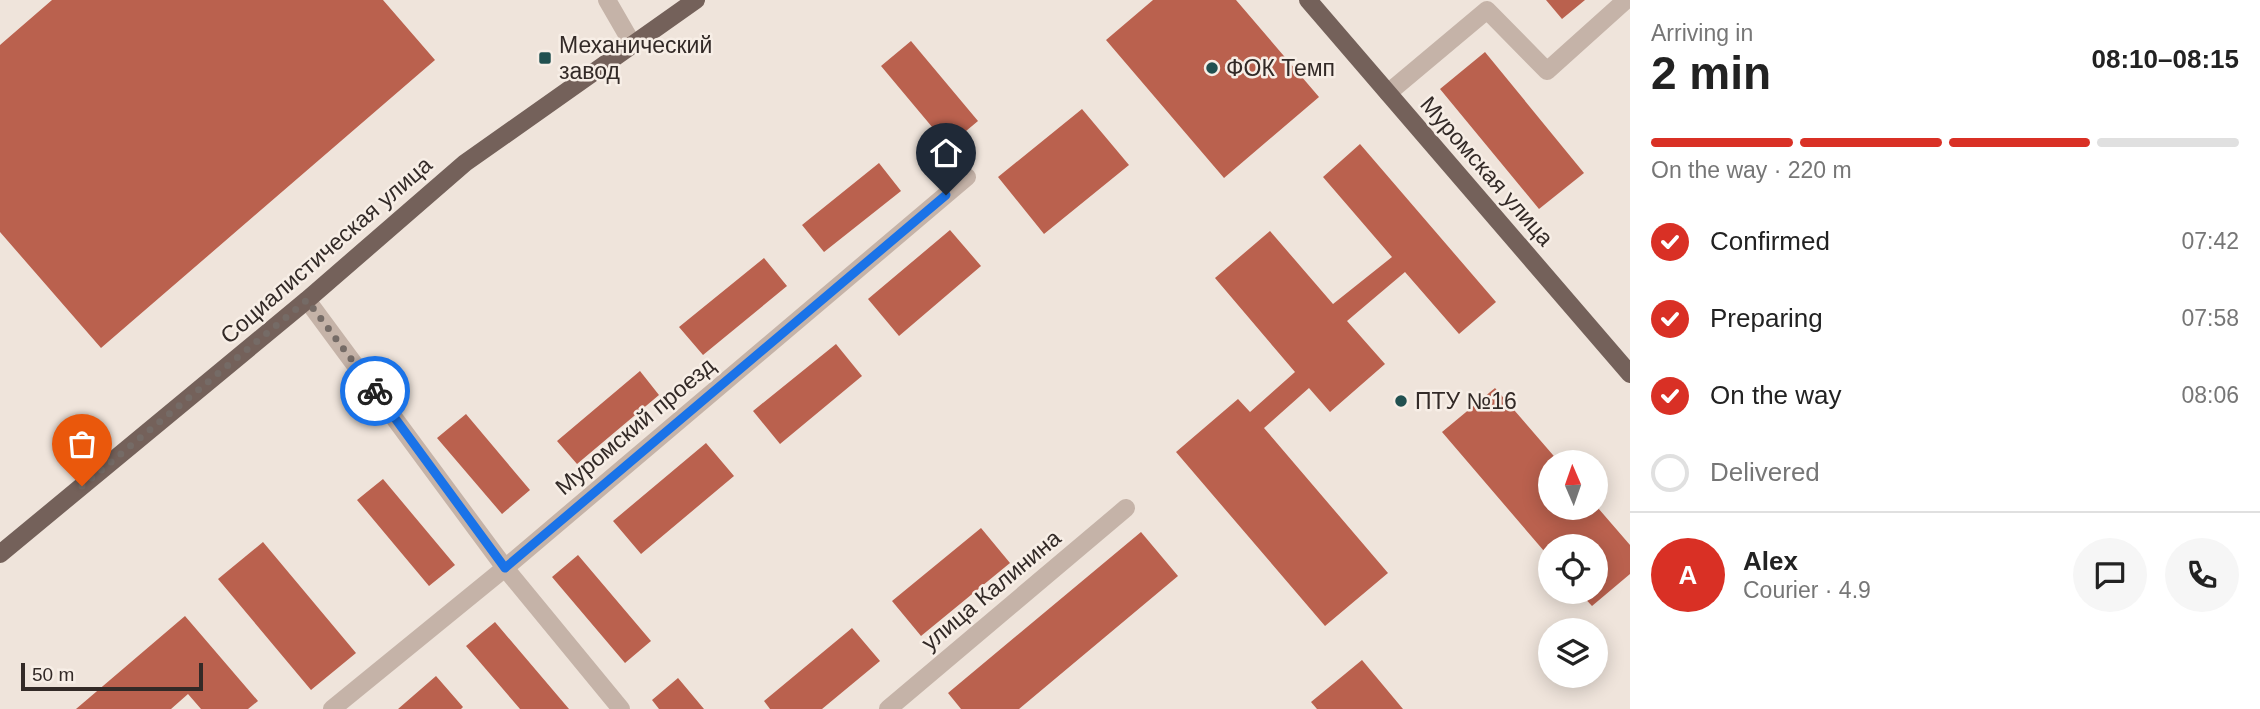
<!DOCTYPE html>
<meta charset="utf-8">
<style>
body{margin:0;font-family:Helvetica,sans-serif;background:#f6f6f6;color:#222;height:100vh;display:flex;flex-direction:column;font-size:26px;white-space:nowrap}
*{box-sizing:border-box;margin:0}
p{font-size:23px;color:#767676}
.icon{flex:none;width:38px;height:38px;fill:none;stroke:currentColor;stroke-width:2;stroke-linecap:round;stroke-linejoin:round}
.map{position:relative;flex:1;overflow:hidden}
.side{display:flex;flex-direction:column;background:#fff;width:630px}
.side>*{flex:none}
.needle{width:46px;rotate:358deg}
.tools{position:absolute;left:1538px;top:450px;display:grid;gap:14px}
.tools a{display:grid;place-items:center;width:70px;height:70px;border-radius:50%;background:#fff;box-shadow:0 4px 18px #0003;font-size:35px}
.scale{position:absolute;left:21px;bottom:18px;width:182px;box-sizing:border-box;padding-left:7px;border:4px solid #332a27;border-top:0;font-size:19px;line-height:24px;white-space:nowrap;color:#332a27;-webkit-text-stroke:5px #f7eee6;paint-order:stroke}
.pin{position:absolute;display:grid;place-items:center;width:60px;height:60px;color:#fff;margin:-72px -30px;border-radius:50% 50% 50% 0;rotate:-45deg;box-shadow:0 0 7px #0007}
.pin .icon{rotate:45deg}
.courier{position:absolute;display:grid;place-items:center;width:70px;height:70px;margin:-35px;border:5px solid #1a73e8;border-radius:50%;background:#fff;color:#222;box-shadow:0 2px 9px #0007}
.overview em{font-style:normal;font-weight:800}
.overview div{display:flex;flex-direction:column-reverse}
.overview{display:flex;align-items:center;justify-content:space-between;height:119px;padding:0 21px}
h1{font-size:46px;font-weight:800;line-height:52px}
.bar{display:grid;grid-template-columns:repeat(4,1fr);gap:10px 7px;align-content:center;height:84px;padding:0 21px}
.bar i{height:9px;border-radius:5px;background:#e0e0e0}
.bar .selected{background:#d93025}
.bar p{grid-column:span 4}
.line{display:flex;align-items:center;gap:18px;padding:0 21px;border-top:2px solid #e0e0e0}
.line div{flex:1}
.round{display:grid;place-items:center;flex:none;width:74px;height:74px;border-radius:37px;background:#f6f6f6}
ol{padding:0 21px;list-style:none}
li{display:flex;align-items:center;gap:21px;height:77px}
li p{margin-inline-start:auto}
li .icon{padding:7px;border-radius:50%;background:#d93025;color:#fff;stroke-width:4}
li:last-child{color:#767676}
li i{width:38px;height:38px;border:4px solid #e0e0e0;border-radius:50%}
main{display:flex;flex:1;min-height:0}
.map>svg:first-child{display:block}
</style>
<main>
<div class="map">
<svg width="1630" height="709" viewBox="0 0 1630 709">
<rect width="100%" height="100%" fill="#efe4db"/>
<path fill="#ba614e" d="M52,0H383L435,60L101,348L0,232V45Z
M1153,0H1236L1319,97L1224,178L1106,40Z
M1546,0H1585L1562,19Z
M911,41L978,121L948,146L881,66Z
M1485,52L1584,173L1539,209L1440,89Z
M1082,109L1129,165L1044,234L998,177Z
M1360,144L1496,302L1459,334L1405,272L1347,321L1385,364L1330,412L1309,388L1264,428L1388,573L1325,626L1176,452L1238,399L1250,412L1295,372L1215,278L1270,231L1333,304L1392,257L1323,177Z
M879,163L901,191L824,252L802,225Z
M950,230L981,266L899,336L868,299Z
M764,258L787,286L703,355L679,327Z
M836,344L862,376L780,444L753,411Z
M640,371L659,395L577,464L557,441Z
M1495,388L1559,462H1550V508H1598L1630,545V574L1592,606L1579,592H1596V546H1550V558L1442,432Z
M466,414L530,490L502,514L437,438Z
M706,443L734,476L641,554L613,521Z
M383,479L455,565L429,586L357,500Z
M981,528L1010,563L921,636L892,601Z
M1141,532L1178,576L1019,709H961L948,693Z
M263,542L356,653L311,690L218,579Z
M578,555L651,641L625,663L552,577Z
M185,616L258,701L248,709H201L188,694L171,709H76Z
M495,622L569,709H520L466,646Z
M852,628L880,661L822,709H770L764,701Z
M1362,660L1403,709H1317L1311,702Z
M436,676L463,707L461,709H398Z
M678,678L704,709H659L652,700Z"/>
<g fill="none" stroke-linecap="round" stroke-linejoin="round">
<path stroke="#c5b3a8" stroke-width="18" d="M607,0L633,45
M1388,93L1487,10L1547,71L1626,0
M307,300L505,568L621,709
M332,709L505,568L967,177
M888,709L1126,508"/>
<path stroke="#74615a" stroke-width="18" d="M1308,0L1630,374
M0,554L307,300L465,163L696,0"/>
</g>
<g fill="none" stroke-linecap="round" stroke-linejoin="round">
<path stroke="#756b66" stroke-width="7" stroke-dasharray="0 12.6" d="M82,486L307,300L375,391"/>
<path stroke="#1a73e8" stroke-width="9" d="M375,391L505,568L946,195"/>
</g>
<g fill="#215050" stroke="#f7eee6" stroke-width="2.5">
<rect x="538" y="51" width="14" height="14" rx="3.5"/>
<circle cx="1212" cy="68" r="7"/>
<circle cx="1401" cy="401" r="7"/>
</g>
<g text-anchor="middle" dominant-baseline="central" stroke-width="5" stroke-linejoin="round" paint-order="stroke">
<g font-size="23" fill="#332a27" stroke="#f7eee6" text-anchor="start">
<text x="559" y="45">Механический<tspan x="559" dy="26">завод</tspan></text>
<text x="1226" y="68">ФОК Темп</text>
<text x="1415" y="401">ПТУ №16</text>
</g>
<g font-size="23" fill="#332a27" stroke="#f7eee6">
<text transform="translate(1487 171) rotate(49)">Муромская улица</text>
<text transform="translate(326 250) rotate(-41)">Социалистическая улица</text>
<text transform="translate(635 426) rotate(-40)">Муромский проезд</text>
<text transform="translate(991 590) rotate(-40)">улица Калинина</text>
</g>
</g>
</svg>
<div class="tools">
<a><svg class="needle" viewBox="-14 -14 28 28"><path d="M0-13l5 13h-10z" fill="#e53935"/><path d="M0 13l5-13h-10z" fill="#767676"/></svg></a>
<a><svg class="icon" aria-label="locate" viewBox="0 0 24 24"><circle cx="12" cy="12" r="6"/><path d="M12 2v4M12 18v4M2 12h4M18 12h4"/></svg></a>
<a><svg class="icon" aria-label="layers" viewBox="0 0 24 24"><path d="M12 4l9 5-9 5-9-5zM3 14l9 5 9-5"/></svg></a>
</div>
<div class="scale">50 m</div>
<div class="pin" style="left:82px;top:486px;background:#ea580c"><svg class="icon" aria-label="bag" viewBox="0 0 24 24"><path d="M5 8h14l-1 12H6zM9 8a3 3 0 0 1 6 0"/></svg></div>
<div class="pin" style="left:946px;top:195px;background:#1f2937"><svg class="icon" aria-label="home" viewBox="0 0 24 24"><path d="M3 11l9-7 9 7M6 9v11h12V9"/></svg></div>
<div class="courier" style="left:375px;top:391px"><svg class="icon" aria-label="bike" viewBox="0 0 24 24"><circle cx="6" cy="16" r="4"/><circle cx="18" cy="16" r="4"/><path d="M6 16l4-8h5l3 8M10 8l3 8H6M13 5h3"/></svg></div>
</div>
<section class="side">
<div class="overview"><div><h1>2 min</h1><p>Arriving in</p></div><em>08:10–08:15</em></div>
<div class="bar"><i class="selected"></i><i class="selected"></i><i class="selected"></i><i></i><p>On the way · 220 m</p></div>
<ol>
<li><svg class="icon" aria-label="check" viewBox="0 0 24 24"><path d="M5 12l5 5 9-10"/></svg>Confirmed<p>07:42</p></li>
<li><svg class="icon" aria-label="check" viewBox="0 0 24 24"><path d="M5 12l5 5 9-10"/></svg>Preparing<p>07:58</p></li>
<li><svg class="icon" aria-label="check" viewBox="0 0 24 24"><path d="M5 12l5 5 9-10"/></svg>On the way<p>08:06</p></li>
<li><i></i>Delivered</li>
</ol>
<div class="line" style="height:126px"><b class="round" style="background:#d93025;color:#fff">A</b><div><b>Alex</b><p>Courier · 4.9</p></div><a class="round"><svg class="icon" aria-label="chat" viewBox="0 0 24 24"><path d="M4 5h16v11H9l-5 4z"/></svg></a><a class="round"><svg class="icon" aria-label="phone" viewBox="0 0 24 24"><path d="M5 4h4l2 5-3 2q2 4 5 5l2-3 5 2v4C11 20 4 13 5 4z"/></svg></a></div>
</section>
</main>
